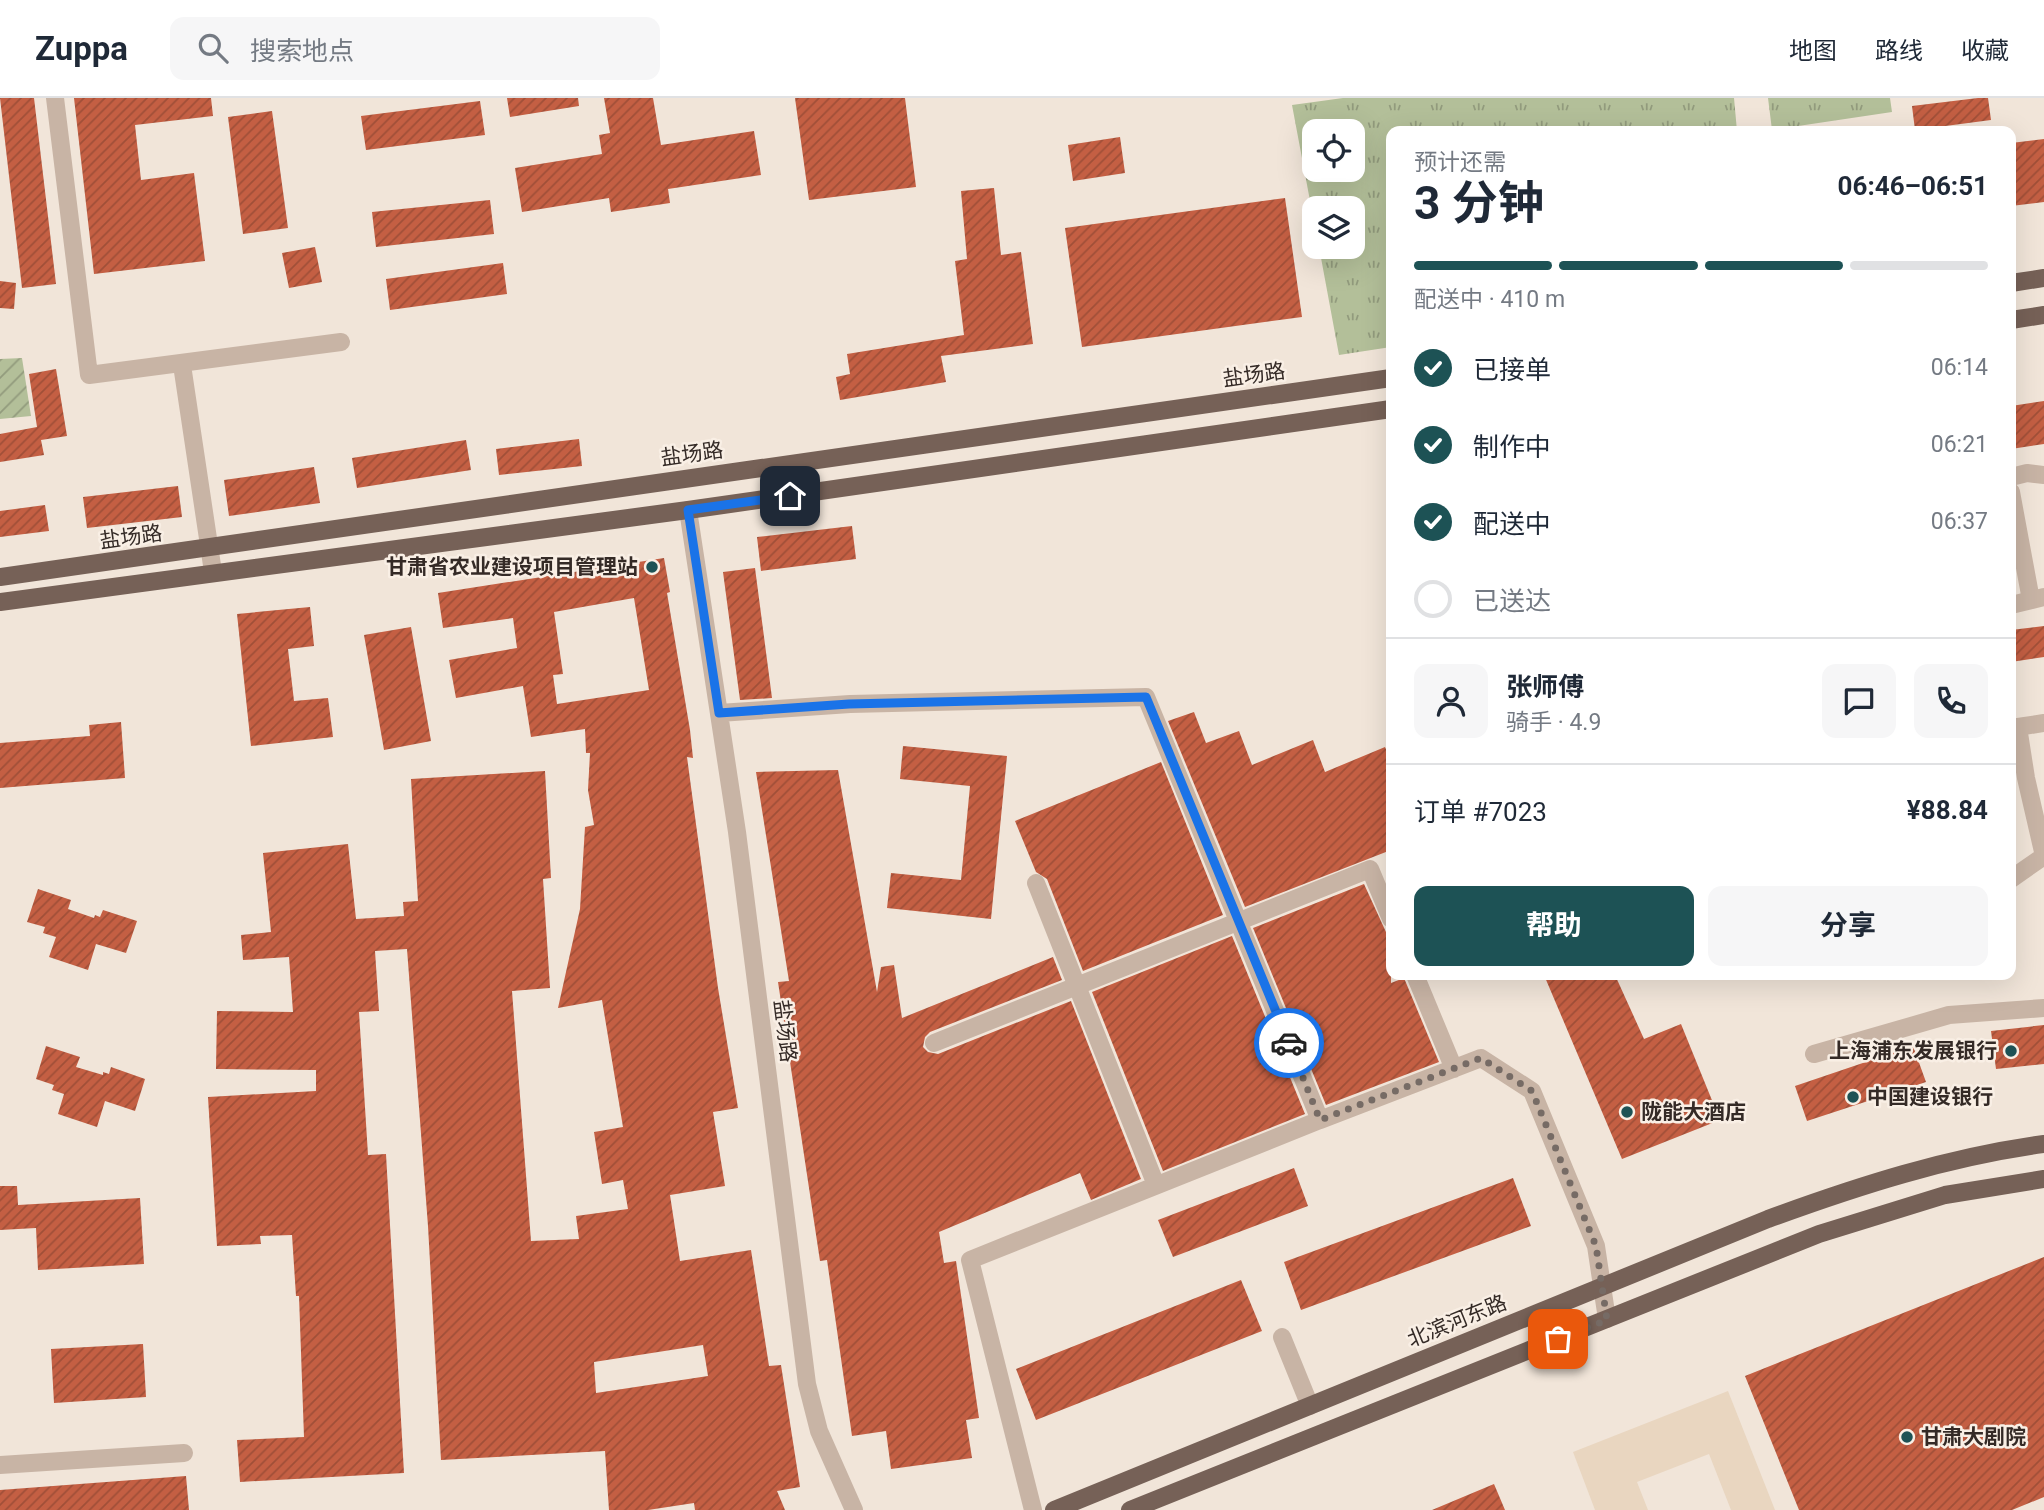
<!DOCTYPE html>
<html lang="zh">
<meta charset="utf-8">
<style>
body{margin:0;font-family:Roboto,"Noto Sans SC",sans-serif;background:#f6f6f7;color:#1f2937;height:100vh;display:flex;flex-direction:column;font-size:26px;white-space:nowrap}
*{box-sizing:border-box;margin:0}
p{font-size:23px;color:#747a83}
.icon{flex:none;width:38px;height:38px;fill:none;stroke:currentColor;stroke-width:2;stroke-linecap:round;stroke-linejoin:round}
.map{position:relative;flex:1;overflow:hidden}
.sheet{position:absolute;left:1386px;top:28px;width:630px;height:854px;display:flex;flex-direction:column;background:#fff;border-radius:14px;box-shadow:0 7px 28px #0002}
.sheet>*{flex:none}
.tools{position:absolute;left:1302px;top:21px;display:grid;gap:14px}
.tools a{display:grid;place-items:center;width:63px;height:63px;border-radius:14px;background:#fff;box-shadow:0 7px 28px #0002;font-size:35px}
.pin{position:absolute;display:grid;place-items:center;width:60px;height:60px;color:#fff;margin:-30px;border-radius:14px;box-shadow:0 4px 10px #0006}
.courier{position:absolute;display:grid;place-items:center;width:70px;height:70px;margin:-35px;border:5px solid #1a73e8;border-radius:50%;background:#fff;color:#222;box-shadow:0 2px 9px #0007}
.overview em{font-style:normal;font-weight:700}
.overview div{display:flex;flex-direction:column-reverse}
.overview{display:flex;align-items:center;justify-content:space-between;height:119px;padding:0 28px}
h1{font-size:46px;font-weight:700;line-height:52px}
.bar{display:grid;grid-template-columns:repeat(4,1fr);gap:10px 7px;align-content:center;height:84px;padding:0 28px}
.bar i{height:9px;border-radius:5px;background:#e0e1e3}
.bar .active{background:#1d5255}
.bar p{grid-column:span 4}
.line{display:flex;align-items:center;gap:18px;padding:0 28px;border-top:2px solid #e0e1e3}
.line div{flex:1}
.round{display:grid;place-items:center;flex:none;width:74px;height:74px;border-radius:14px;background:#f6f6f7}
ol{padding:0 28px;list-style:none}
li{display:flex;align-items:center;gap:21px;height:77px}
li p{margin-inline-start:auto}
li .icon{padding:7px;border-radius:50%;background:#1d5255;color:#fff;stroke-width:4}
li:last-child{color:#747a83}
li i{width:38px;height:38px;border:4px solid #e0e1e3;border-radius:50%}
.button{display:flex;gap:14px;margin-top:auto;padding:14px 28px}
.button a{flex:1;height:80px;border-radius:14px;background:#1d5255;color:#fff;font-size:28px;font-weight:700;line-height:80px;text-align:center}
.button a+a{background:#f6f6f7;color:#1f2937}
header{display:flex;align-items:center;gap:42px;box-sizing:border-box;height:98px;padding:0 35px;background:#fff;border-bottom:2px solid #e0e1e3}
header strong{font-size:33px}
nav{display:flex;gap:38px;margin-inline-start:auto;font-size:24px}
.search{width:490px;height:63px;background:#f6f6f7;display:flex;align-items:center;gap:18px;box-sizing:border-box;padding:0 24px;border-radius:14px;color:#747a83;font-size:26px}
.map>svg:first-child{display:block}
</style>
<header>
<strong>Zuppa</strong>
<div class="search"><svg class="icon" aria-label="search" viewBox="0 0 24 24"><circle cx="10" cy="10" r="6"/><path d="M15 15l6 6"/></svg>搜索地点</div>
<nav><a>地图</a><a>路线</a><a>收藏</a></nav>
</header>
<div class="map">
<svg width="2044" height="1412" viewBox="0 0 2044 1412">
<defs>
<pattern id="grass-tufts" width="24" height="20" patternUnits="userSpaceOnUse" patternTransform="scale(1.75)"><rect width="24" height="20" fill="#b3bf99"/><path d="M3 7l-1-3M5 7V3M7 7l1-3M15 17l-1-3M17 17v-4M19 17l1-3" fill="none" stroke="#929b7d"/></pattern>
<pattern id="garden-furrows" width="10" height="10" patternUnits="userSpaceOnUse" patternTransform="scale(1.75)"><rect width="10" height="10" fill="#b3bf99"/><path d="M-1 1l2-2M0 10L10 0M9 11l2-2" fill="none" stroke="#929b7d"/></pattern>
<pattern id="building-hatch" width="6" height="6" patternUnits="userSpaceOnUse" patternTransform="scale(1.75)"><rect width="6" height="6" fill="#c45f43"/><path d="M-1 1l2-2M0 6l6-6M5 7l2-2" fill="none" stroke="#a04f38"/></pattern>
</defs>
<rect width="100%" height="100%" fill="#f1e5d9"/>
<path fill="url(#grass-tufts)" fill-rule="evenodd" d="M1343,0H1734L1737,33H1391V249L1339,257L1319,149H1353V110H1314V124L1292,7ZM1314,33H1353V72H1314Z
M1768,0H1890L1892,14L1772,32Z"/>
<path fill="url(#garden-furrows)" d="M22,260L31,318L0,321V261Z"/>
<path fill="#e9d6c0" d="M1728,1293L1775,1412H1731L1709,1356L1637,1384L1648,1412H1595L1573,1354Z"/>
<path fill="url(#building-hatch)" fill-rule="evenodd" d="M0,0H34L56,186L22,190Z
M74,0H211L213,18L135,27L141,82L194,75L205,163L94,176Z
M507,0H578L579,8L510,19Z
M604,0H653L661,47L754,33L761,77L668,91L670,105L611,114L609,100L522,114L515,70L602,56L599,37L610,35Z
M795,0H905L916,89L809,102Z
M1978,0H1988L1991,22L1915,32L1912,8Z
M480,3L485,37L366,52L361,18Z
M272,13L288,130L243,136L228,19Z
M1120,39L1125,75L1073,83L1068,47Z
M2044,41V104L2011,108V45Z
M994,90L1001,157L1021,154L1033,246L941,258L946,284L840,302L836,279L850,276L847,256L964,237L955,163L967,161L961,93Z
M1285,100L1302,219L1082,249L1065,130Z
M490,102L494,136L376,149L372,114Z
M315,149L322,184L289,190L282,155Z
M503,165L507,196L390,212L386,181Z
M0,183L16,185L14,211L0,210Z
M56,271L67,338L41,342L44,357L0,364V336L37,329L29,276Z
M2044,303V346L2011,351V308Z
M579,341L582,368L499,377L496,351Z
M466,342L471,372L357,390L352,360Z
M314,369L320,405L229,418L224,382Z
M178,388L182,419L87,430L83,399Z
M45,407L49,433L0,439V413Z
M852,428L856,461L761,473L757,439Z
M664,460L670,494L667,495L690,632L693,660L687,659L718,890L738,1010L713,1014L725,1088L670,1097L680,1163L751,1152L769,1268L781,1267L800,1389L777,1393L785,1412H695L694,1405L648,1412H609L605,1353L441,1362L428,1128L407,851L375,853L379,913L359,914L368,1057L386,1056L404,1375L240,1384L237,1342L304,1339L299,1198H296L292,1137L260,1138L261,1146L217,1148L208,999L316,993V972L216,971L217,913L293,914L289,859L243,862L241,837L271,834L263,755L348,746L356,821L404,818L403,804L418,803L411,681L545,673L551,780L543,781L550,890L512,893L531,1143L579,1141L576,1118L628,1111L623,1082L602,1086L594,1034L623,1029L602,902L558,910L580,811L585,729L594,727L588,692L590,655H586L585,631L531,639L523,588L456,600L449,562L517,550L513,520L443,530L438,495ZM634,500L649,592L557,606L553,577L563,576L554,514ZM703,1247L708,1278L596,1295L594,1264Z
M755,470L772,600L740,602L723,474Z
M310,509L314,548L288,551L294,603L328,600L333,639L251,648L237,516Z
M2044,528V559L2011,564V532Z
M411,529L431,643L384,652L364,537Z
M1194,614L1206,645L1239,633L1252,667L1313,642L1325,674L1385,649L1391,663V752L1245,809L1168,623Z
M121,624L125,680L0,690V645L90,638L89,627Z
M903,648L1007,658L991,821L887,810L891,775L961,782L970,688L900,681Z
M1161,664L1223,817L1083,873L1047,781L1036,774L1015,723Z
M838,672L877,894L881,869L894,867L902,920L1053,859L1062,882L930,934L925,939L923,949L928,954L938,956L1071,903L1141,1081L1091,1102L1080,1075L939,1134L944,1165L956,1163L979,1320L966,1322L972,1360L891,1371L886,1333L852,1338L827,1162L820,1163L778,884L789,883L756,674Z
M1364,786L1391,845V885L1404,880L1439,964L1326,1007L1253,830Z
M38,791L71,802L68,811L94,820L95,817L100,819L103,812L137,823L126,855L96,846L88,872L49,859L56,839L43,835L45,829L27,824Z
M1232,838L1305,1016L1163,1073L1092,894Z
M1544,877H1615L1644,941L1681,926L1720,1022L1622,1061Z
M2044,927V966L1996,971L1991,933Z
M46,948L80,959L76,969L103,977V974L109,976L111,969L145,981L135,1013L105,1003L97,1029L58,1016L64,996L52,992L54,987L36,981Z
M1913,948L1926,984L1807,1023L1795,988Z
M1294,1070L1308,1108L1173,1159L1158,1122Z
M1513,1080L1531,1128L1301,1212L1284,1164Z
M0,1088H17L18,1107L140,1100L144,1166L38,1172L36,1130L0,1132Z
M2044,1159V1399L2012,1412H1799L1745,1278Z
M1241,1182L1262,1233L1036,1322L1016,1271Z
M143,1246L146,1299L54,1305L51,1251Z
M186,1378L189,1412H0V1392Z
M1494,1386L1505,1412H1432Z"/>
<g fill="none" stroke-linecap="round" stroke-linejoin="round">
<path stroke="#c8b4a5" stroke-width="18" d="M55,0L89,277L341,244
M182,267L213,474
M2011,379L2027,375L2044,377
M2011,394L2031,502
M688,412L737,734L807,1286L819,1333L854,1412
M2011,507L2044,499
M719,615L850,606L1146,599L1320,1022L970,1162L1033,1412
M2011,630L2044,625
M2011,781L2044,758L2026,680L2018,629
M1036,785L1156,1087
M1415,877L1454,971
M934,945L1370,771L1391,821
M1814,956L1949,917L2044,910
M1320,1022L1481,960L1532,993L1596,1148L1607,1221
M1282,1239L1310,1308
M0,1367L184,1355"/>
<path stroke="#766157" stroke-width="18" d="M2011,185L2044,180
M2011,222L2044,217
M0,479L1391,280
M0,504L688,412L1391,311
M1054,1412L1768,1121C1858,1088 1948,1059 2044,1046
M1130,1412L1819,1136L1945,1097L2044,1081"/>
</g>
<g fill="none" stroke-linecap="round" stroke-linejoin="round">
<path stroke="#766b65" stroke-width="7" stroke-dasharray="0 12.6" d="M1289,945L1320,1022L1481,960L1532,993L1596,1148L1607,1222L1558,1241"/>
<path stroke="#1a73e8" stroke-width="9" d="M790,398L688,412L719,615L849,606L1146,599L1289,945"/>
</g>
<g fill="#1d5255" stroke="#f9efe5" stroke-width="2.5">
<circle cx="652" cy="469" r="7"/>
<circle cx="2011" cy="953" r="7"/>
<circle cx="1853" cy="999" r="7"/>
<circle cx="1627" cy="1014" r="7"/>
<circle cx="1907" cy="1339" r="7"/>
</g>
<g text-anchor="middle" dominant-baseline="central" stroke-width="5" stroke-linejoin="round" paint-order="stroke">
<g font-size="21" fill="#342a26" stroke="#f9efe5">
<text transform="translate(1254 277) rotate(-8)">盐场路</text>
<text transform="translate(692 356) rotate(-8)">盐场路</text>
<text transform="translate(131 439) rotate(-8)">盐场路</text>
<text transform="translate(785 933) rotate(83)">盐场路</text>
<text transform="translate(1457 1223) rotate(-22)">北滨河东路</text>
</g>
<g font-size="21" font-weight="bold" fill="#342a26" stroke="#f9efe5" text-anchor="start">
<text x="638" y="469" text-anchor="end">甘肃省农业建设项目管理站</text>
<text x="1997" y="953" text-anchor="end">上海浦东发展银行</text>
<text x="1867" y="999">中国建设银行</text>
<text x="1641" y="1014">陇能大酒店</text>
<text x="1921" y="1339">甘肃大剧院</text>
</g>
</g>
</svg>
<div class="tools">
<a><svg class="icon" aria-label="locate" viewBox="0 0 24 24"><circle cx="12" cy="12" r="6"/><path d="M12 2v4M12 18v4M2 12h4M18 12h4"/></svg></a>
<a><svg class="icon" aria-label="layers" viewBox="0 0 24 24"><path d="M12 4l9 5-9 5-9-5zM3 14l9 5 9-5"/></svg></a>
</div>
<div class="pin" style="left:1558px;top:1241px;background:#ea580c"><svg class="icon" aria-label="bag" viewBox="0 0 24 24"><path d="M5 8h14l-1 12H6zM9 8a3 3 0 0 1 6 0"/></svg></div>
<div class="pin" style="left:790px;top:398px;background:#1f2937"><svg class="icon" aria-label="home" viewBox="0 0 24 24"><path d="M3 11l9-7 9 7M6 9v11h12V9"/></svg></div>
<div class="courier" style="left:1289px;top:945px"><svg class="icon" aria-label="car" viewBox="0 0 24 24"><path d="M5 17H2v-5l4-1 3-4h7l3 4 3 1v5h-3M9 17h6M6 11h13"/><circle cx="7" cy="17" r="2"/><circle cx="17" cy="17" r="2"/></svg></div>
<section class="sheet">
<div class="overview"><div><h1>3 分钟</h1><p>预计还需</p></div><em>06:46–06:51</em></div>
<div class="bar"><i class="active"></i><i class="active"></i><i class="active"></i><i></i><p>配送中 · 410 m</p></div>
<ol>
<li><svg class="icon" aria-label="check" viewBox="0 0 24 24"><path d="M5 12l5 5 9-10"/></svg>已接单<p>06:14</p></li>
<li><svg class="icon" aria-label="check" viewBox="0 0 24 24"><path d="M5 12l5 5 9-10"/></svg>制作中<p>06:21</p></li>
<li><svg class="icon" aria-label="check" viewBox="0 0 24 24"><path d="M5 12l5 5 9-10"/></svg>配送中<p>06:37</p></li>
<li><i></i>已送达</li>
</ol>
<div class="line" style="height:126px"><a class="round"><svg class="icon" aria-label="person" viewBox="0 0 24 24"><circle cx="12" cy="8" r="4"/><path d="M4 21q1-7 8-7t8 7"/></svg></a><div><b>张师傅</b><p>骑手 · 4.9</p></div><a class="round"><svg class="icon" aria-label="chat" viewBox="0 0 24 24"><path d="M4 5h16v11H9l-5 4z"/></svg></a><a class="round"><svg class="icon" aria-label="phone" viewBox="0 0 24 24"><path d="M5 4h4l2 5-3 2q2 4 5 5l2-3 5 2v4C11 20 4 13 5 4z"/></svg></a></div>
<div class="line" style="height:91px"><div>订单 #7023</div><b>¥88.84</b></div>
<div class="button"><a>帮助</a><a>分享</a></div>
</section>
</div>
